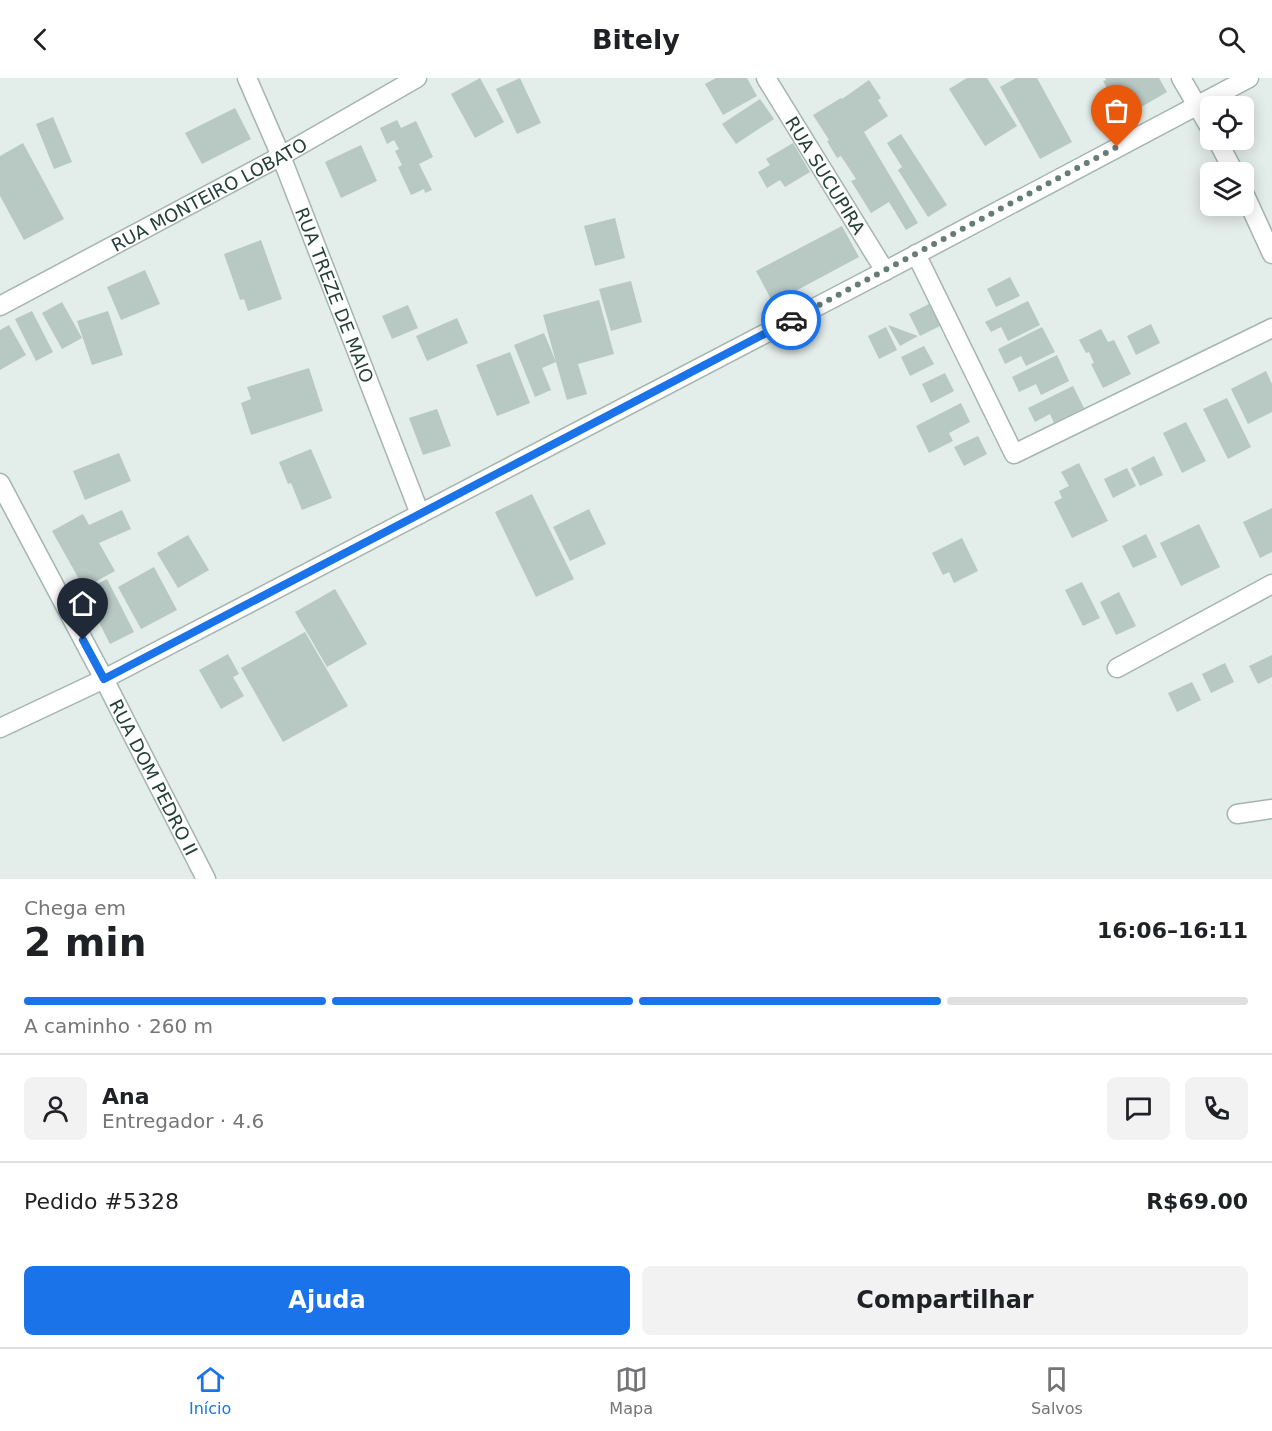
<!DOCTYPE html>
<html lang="pt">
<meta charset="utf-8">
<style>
body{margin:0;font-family:"DejaVu Sans",sans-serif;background:#f2f2f2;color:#202124;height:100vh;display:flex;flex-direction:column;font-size:22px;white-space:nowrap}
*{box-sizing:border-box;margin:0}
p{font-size:20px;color:#757577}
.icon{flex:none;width:33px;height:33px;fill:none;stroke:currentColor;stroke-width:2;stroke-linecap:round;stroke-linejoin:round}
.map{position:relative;height:801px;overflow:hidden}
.details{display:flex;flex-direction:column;background:#fff;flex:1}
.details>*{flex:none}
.fabs{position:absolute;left:1200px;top:18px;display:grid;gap:12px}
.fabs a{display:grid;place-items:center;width:54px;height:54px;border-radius:9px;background:#fff;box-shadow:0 3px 15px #0003;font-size:30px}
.pin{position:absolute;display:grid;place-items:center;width:51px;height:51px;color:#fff;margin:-62px -26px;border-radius:50% 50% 50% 0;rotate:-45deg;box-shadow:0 0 6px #0007}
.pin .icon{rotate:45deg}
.courier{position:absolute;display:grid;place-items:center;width:60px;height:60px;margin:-30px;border:4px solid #1a73e8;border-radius:50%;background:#fff;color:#222;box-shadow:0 2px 8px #0007}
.headline em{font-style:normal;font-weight:600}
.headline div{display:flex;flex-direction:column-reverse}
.headline{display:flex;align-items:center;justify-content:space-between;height:102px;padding:0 24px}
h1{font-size:39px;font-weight:600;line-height:45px}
.bar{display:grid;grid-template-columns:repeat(4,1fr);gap:9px 6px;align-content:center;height:72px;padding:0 24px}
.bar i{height:8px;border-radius:4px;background:#e0e0e0}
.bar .active{background:#1a73e8}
.bar p{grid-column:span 4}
.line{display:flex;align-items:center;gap:15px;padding:0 24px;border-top:2px solid #e0e0e0}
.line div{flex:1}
.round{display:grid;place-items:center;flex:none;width:63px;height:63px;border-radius:9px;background:#f2f2f2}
.action{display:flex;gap:12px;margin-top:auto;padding:12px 24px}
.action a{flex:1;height:69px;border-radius:9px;background:#1a73e8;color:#fff;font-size:24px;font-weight:600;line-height:69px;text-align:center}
.action a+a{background:#f2f2f2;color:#202124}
header{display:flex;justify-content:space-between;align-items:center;height:78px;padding:0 24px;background:#fff;font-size:27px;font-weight:600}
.tab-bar{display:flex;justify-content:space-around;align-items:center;height:84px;border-top:2px solid #e0e0e0;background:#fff;font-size:16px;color:#757577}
.tab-bar a{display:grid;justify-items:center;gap:3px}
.tab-bar .active{color:#1a73e8}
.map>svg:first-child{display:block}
</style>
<header><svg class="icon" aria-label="back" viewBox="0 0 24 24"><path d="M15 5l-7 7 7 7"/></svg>Bitely<svg class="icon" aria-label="search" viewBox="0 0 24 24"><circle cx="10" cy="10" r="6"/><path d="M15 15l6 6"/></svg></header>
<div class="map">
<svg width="1272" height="801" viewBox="0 0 1272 801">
<rect width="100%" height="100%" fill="#e3ede9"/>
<path fill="#b8c8c2" d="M480,0L504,44L475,60L451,16Z
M520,0L541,45L517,56L496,11Z
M716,0H747L757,18L723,37L705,6Z
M967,0H987L1017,48L985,68L949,11Z
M1016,0H1037L1072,64L1040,81L1000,9Z
M1105,0H1159L1167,14L1124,39L1103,3L1106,2Z
M869,2L881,20L878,22L888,38L864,54L918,145L906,152L889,124L871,135L851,103L856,101L841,78L837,80L827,63L829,62L813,37L841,20L842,21Z
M760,21L774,41L736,66L722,46Z
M235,30L251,61L202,86L185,55Z
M53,39L72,84L54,91L36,46Z
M397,42L401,50L416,43L433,79L419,86L432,112L425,115L424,111L411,117L398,89L402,87L395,73L399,71L394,62L387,66L380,50Z
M901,56L947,127L928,139L898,92L902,89L887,65Z
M23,65L64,141L24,162L0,118V78Z
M793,65L810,94L785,109L780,102L767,110L758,94L770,87L766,81Z
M361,67L377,103L341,120L325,84Z
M615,140L625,180L595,188L584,148Z
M842,148L859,179L773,225L756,193Z
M261,162L282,221L248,233L244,221L240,222L224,176Z
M145,192L160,226L121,242L107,209Z
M1010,199L1020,218L996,229L987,211Z
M631,203L642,244L611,253L599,211Z
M599,222L614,276L578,286L587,316L567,322L556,284L542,290L551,312L535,319L514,267L544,255L556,284L543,237Z
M1028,223L1040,247L1008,263L1001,249L991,254L985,244Z
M62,224L82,260L62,271L42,235Z
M933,224L944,246L920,258L909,236Z
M408,227L418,250L392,261L382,238Z
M32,233L53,274L36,283L15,241Z
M108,233L123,277L92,287L77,243Z
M457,240L468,265L427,283L416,258Z
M1151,246L1160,265L1136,277L1127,258Z
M9,247L26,277L0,292V252Z
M888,247L918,258L900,268Z
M886,249L897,272L879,281L868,258Z
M1042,249L1055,274L1026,288L1021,278L1005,286L998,271Z
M1101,251L1108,264L1114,262L1131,296L1103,310L1091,286L1094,285L1089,274L1086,275L1079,262Z
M924,268L934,286L910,298L901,279Z
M510,274L530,325L497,338L476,287Z
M1057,277L1069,303L1041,317L1036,306L1019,314L1012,299Z
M309,290L323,333L251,357L241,325L251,321L247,309Z
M1266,293L1272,306V334L1248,346L1231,311Z
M945,295L954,313L931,325L922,306Z
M1073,308L1084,330L1054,345L1050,336L1035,344L1028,330Z
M1227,320L1251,369L1228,381L1203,331Z
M961,325L970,344L949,355L953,363L929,375L916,348Z
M437,331L451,368L423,377L409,340Z
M1186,344L1206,383L1182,395L1163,355Z
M978,358L987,376L964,388L954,369Z
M311,371L332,420L302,432L291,405L288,406L279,384Z
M119,375L131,403L85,422L73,393Z
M1154,378L1163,397L1140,408L1131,390Z
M1079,385L1108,443L1072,460L1054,424L1062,420L1059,413L1069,408L1061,394Z
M1127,390L1136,408L1113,420L1104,401Z
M532,416L574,501L536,519L495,434Z
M1272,430V474L1260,480L1243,444Z
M589,431L606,466L570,483L553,449Z
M122,432L131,451L99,465L115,493L84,510L52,453L83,436L89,447Z
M1199,446L1220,489L1181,508L1160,465Z
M1146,456L1157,479L1133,490L1122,468Z
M188,457L209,492L178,510L157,475Z
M962,460L978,493L954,505L949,494L943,497L932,475Z
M154,489L177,532L141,551L118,509Z
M107,501L134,554L110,566L83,513Z
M1082,504L1100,540L1083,548L1065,512Z
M335,511L367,566L327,589L295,534Z
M1119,514L1136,548L1116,557L1100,524Z
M305,554L348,628L283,664L241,590Z
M228,576L239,596L233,599L244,618L221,631L199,592Z
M1272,577V599L1258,606L1249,588Z
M1225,585L1234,604L1211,615L1202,596Z
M1192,604L1201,622L1177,634L1168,615Z"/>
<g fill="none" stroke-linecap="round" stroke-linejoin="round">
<g stroke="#a5b5b0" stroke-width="21">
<g id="minor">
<path id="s1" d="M247,0L281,78L420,436"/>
<path id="s2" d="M766,0L885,193"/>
<path d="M1181,0L1210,50"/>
<path d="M1217,62L1234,94"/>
<path d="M1244,115L1272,176"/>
<path d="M916,176L1014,376L1272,250"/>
<path id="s3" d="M0,228L281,78L417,0"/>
<path id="s4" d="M0,405L104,601L206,801"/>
<path d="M1117,590L1272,506"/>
<path d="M0,650L104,601L885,193L1249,0"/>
<path d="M1237,736L1272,731"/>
</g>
</g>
<use href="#minor" stroke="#fff" stroke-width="18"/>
</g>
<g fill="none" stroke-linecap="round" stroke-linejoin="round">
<path stroke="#667c76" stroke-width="6" stroke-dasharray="0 10.8" d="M791,242L1117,69"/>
<path stroke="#1a73e8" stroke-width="8" d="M83,562L104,601L791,242"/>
</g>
<g text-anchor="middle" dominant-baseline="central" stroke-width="5" stroke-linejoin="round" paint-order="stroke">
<g font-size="18" fill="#223f38" stroke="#f4faf7">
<text stroke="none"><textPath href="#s2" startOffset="114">RUA SUCUPIRA</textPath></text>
<text stroke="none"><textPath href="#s3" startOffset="237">RUA MONTEIRO LOBATO</textPath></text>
<text stroke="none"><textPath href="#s1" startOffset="234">RUA TREZE DE MAIO</textPath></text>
<text stroke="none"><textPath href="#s4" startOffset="332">RUA DOM PEDRO II</textPath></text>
</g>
</g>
</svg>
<div class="fabs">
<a><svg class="icon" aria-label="locate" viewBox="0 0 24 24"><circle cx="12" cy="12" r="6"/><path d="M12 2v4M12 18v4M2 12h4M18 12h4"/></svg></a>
<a><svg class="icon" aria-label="layers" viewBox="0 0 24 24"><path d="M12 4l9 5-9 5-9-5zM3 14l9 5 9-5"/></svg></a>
</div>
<div class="pin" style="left:1117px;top:69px;background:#ea580c"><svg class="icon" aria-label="bag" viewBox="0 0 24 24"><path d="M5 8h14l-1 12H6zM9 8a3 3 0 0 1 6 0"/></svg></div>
<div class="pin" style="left:83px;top:562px;background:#1f2937"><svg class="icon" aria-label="home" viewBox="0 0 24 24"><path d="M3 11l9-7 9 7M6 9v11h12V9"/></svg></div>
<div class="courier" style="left:791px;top:242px"><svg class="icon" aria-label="car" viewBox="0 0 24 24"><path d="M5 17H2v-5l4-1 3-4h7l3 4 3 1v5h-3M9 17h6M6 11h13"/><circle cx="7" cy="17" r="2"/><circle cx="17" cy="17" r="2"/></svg></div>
</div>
<section class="details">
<div class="headline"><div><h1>2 min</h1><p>Chega em</p></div><em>16:06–16:11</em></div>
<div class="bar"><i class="active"></i><i class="active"></i><i class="active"></i><i></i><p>A caminho · 260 m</p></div>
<div class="line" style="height:108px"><a class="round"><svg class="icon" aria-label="person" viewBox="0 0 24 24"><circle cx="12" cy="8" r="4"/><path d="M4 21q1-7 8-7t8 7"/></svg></a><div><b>Ana</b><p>Entregador · 4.6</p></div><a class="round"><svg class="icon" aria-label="chat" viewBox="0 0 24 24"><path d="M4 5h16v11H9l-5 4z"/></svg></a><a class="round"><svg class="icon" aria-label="phone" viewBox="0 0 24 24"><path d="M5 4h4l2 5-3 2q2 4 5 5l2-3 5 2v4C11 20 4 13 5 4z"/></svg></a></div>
<div class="line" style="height:78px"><div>Pedido #5328</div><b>R$69.00</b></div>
<div class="action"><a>Ajuda</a><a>Compartilhar</a></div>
</section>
<nav class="tab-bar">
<a class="active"><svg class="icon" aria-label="home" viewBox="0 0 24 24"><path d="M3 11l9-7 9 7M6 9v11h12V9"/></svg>Início</a>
<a><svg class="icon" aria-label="map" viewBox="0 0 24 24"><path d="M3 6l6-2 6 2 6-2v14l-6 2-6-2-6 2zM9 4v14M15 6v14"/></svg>Mapa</a>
<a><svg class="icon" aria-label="saved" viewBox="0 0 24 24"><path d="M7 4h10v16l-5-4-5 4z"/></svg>Salvos</a>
</nav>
